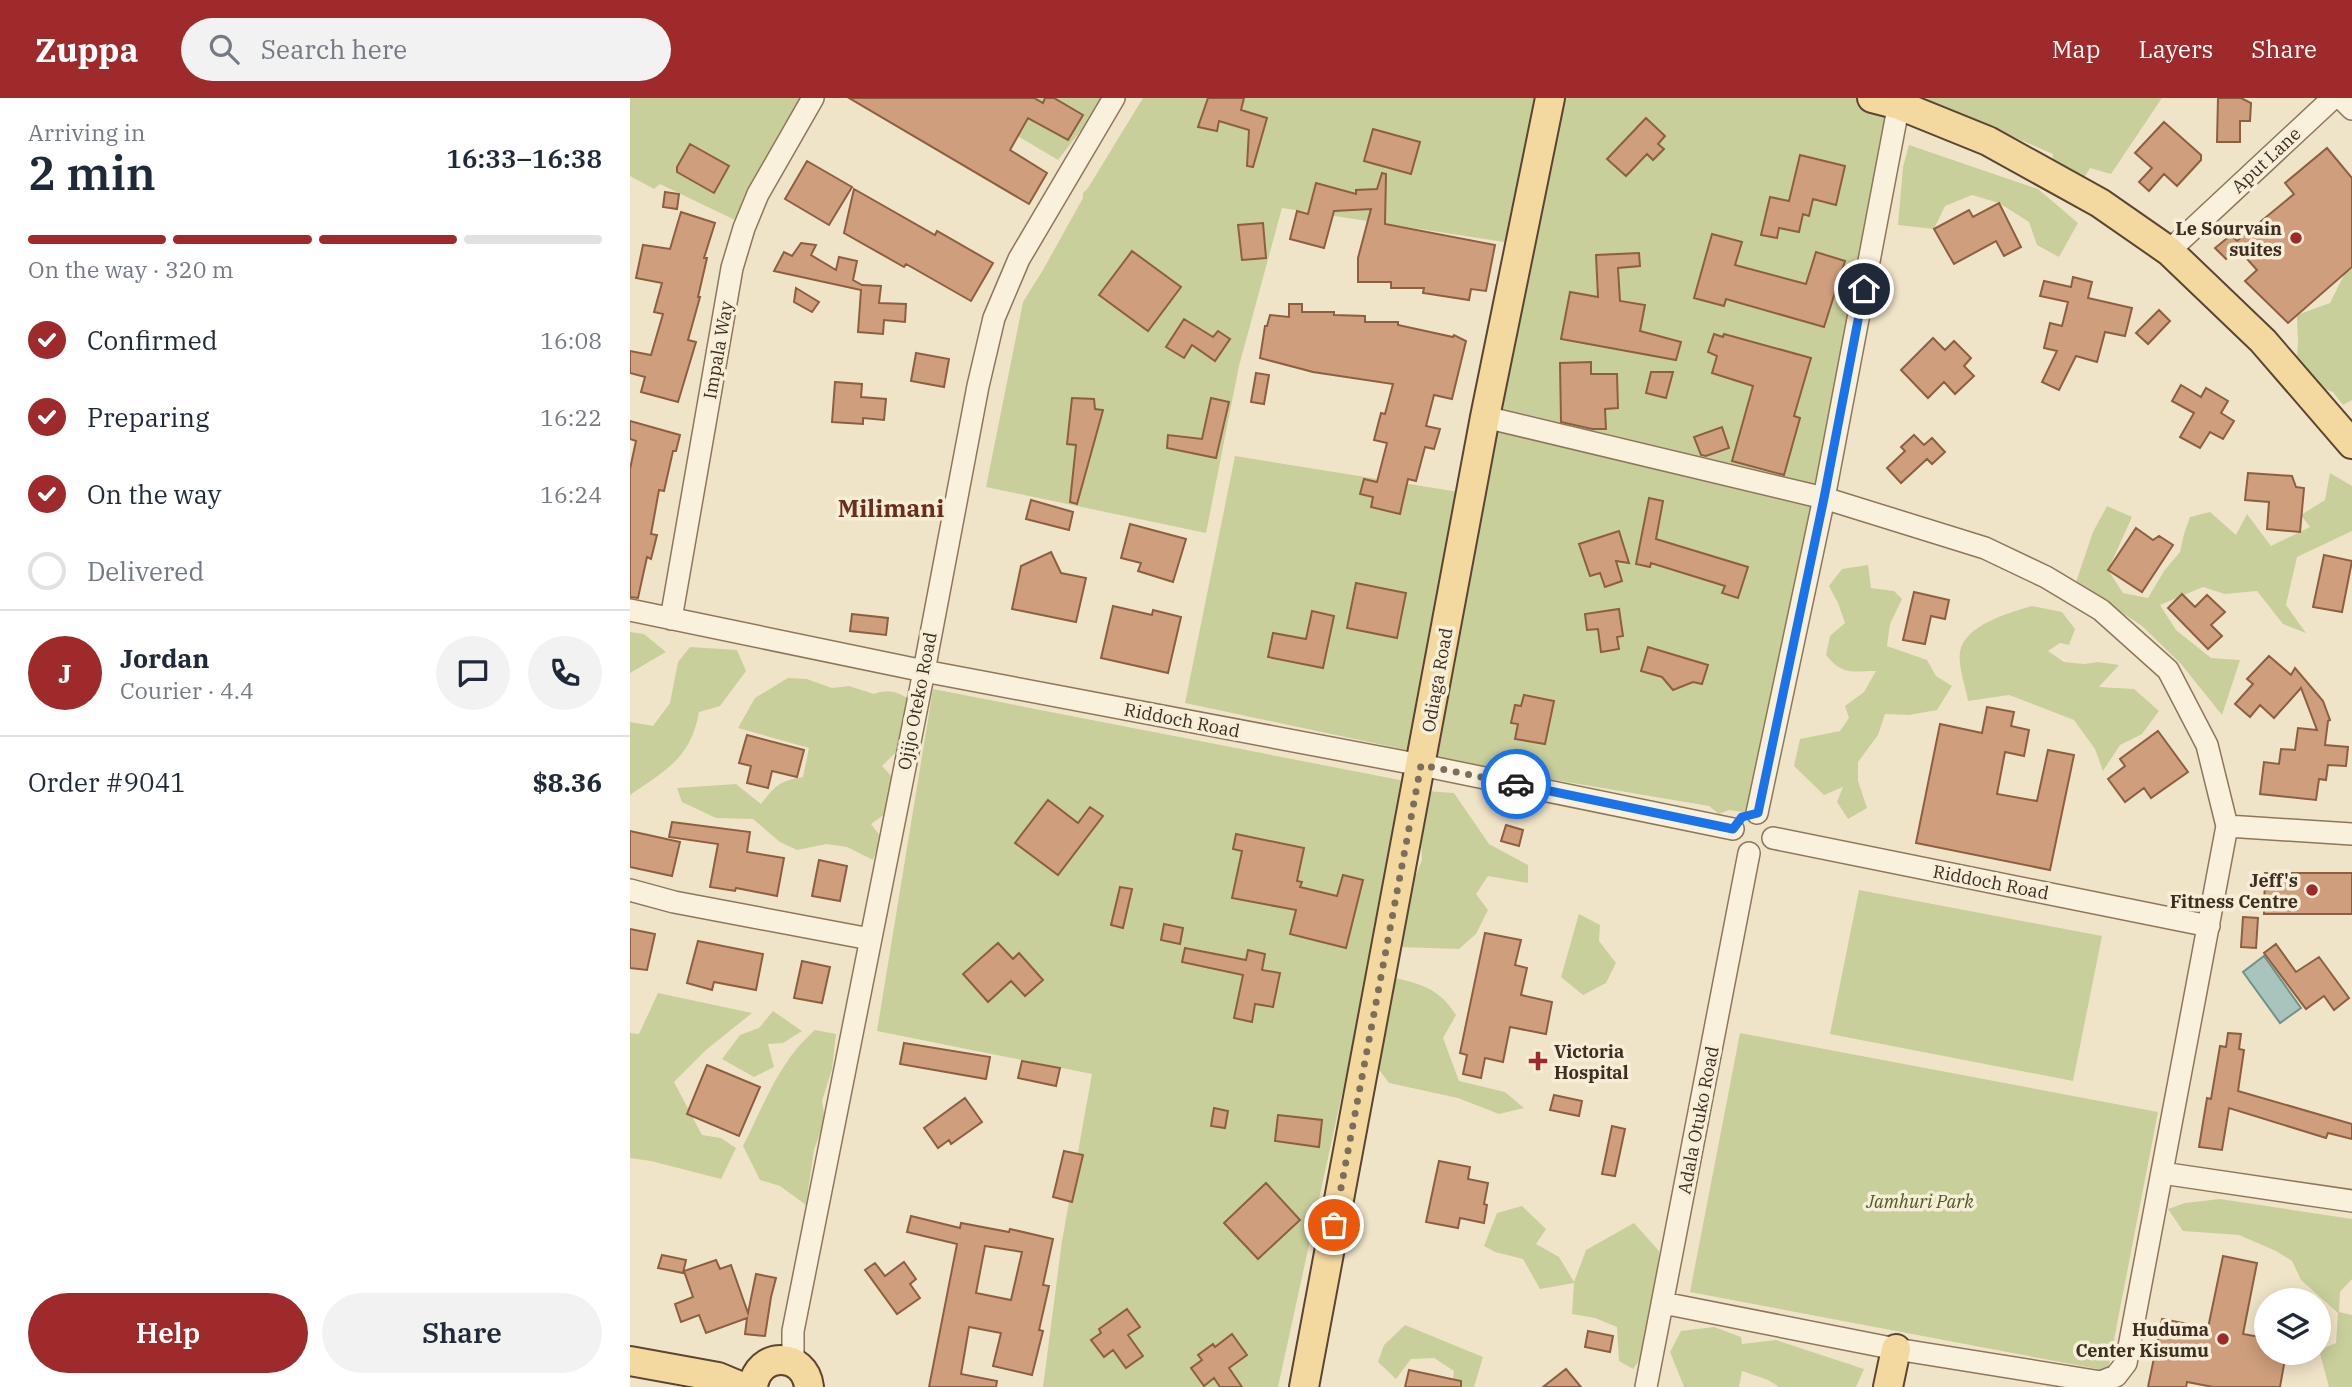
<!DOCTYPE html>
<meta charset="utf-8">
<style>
body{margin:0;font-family:"IBM Plex Serif",serif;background:#f2f2f3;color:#1f2937;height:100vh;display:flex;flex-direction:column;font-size:26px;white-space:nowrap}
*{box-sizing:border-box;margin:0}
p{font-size:23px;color:#747a83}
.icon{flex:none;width:38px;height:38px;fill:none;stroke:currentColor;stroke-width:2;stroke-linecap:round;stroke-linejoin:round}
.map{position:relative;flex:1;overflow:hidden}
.panel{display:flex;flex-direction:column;background:#fff;width:630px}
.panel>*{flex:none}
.controls{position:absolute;left:1624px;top:1190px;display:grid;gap:14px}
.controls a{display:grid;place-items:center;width:77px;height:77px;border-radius:50%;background:#fff;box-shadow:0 4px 18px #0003;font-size:35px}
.pin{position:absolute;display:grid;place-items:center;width:60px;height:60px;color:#fff;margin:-30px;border:4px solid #fff;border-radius:50%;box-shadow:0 2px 7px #0007}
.courier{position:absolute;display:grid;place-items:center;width:70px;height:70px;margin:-35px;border:5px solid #1a73e8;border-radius:50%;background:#fff;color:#222;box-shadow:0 2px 9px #0007}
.head em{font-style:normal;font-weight:600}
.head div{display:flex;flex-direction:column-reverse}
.head{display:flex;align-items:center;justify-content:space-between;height:119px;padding:0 28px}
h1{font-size:46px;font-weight:600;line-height:52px}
.bar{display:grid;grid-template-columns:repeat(4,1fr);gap:10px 7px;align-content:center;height:84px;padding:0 28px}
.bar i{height:9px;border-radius:5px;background:#e0e1e3}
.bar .current{background:#9e2a2b}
.bar p{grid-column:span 4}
.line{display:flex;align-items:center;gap:18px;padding:0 28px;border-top:2px solid #e0e1e3}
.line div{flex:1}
.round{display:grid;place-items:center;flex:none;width:74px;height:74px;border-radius:37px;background:#f2f2f3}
ol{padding:0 28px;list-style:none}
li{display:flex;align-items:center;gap:21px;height:77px}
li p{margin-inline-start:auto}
li .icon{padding:7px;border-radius:50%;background:#9e2a2b;color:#fff;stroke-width:4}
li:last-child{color:#747a83}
li i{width:38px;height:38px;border:4px solid #e0e1e3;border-radius:50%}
.primary-button{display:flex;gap:14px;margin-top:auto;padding:14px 28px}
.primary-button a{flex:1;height:80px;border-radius:42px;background:#9e2a2b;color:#fff;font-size:28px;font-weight:600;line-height:80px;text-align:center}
.primary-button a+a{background:#f2f2f3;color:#1f2937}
header{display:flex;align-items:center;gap:42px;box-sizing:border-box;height:98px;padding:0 35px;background:#9e2a2b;color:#fff}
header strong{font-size:33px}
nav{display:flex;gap:38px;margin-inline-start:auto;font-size:24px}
.search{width:490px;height:63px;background:#f2f2f3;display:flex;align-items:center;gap:18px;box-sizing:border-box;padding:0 24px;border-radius:38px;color:#747a83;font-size:26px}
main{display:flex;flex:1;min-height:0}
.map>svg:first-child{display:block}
</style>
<header>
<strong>Zuppa</strong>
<div class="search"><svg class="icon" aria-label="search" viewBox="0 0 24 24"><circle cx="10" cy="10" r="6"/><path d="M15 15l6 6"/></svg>Search here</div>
<nav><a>Map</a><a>Layers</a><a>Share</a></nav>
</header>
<main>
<section class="panel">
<div class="head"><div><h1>2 min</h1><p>Arriving in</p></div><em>16:33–16:38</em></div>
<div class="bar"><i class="current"></i><i class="current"></i><i class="current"></i><i></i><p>On the way · 320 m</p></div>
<ol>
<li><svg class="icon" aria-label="check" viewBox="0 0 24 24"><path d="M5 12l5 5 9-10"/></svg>Confirmed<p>16:08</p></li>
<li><svg class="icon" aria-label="check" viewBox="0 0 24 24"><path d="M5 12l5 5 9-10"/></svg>Preparing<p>16:22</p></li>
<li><svg class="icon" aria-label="check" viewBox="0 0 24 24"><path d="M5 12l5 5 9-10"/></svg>On the way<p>16:24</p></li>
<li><i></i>Delivered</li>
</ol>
<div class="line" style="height:126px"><b class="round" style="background:#9e2a2b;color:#fff">J</b><div><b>Jordan</b><p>Courier · 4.4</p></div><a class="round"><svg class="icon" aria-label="chat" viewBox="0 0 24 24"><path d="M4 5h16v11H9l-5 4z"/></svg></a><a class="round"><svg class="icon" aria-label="phone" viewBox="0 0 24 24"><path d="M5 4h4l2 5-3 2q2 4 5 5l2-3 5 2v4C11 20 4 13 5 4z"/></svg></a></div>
<div class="line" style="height:91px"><div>Order #9041</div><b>$8.36</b></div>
<div class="primary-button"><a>Help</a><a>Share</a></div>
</section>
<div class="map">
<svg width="1722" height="1289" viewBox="0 0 1722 1289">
<rect width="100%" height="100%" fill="#f0e4c8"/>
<path fill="#c9cf9b" d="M0,0H177L109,124L30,86L24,91L0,78Z
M324,0H476L428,62Z
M513,0H910L881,145L652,110L609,268L576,435L356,389L393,204L413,172L453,100V95L458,90Z
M927,0H1265L1120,715L1099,712L1089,716L1079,708L807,662Z
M1293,0H1532L1481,76L1460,70L1454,80L1422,64L1423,56Z
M1279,47L1408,91L1448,125L1429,159L1407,147L1399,124L1369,105L1342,97L1315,108L1304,131L1268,127L1273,69Z
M1722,171V302L1713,307L1703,294L1665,281L1668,246L1667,217L1700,205L1715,175Z
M605,358L829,394L781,653L555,605Z
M1700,375L1722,388V433L1667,459L1656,507L1676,535L1653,526L1627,493L1595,496L1573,489L1530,507L1546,532L1581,560L1610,562L1592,617L1551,566L1512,528L1446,484L1463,434L1477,408L1502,419L1478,472L1493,495L1518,500L1534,473L1550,454L1554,436L1560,419L1580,414L1606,437L1617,416L1641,448L1680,429L1671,417L1695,402Z
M1238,467L1241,490L1264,493L1272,501L1260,526L1257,548L1297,562L1306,578L1322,588L1307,612L1279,617L1255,616L1248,637L1228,664V683L1237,710L1218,721L1207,704L1213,689L1194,697L1164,668L1170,641L1210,633L1219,620L1215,608L1234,594L1246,573C1223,573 1213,578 1196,557L1200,538L1215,525L1208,505L1199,488L1212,471Z
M1402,508L1432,514L1445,531L1439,547L1430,545L1418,553L1434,564L1454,566L1468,564L1489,567L1469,589L1504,591L1529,613L1512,636L1490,647L1473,673L1465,651L1444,622L1379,597L1338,603C1335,587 1328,569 1330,554C1334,527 1381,514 1402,508Z
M0,534L14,536L36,554L0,575Z
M60,549L107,552L116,573L90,608L69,614C61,660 36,672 0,697V624L23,628L40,605L48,564Z
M158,580L177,581L202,590L219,588L244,596C257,591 266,593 279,601L266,654L252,668L264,681L255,716L241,726L251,739L243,762L217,749L196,746L167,752L150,744L123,721L86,720L52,704L47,690L106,686L131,706C145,688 149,683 173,679L179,650L108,630L125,600Z
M303,591L780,684L722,950L720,971L717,973L648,1289H413L432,1143L462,976L247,933Z
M796,693L824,695L859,746L898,767V785L858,778L846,796L858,812L846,836L829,851L768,849L774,806L792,762L790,724Z
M1229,792L1472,838L1443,983L1200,936Z
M949,816L970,827L969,843L986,865L976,885L953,897L931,879Z
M761,879C791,886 809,890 826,917L813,940L829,983L875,994L894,1010L869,1016L828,1000L759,985L747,969Z
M28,895L122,915L76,952L44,984L72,1037L91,1040L106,1050L91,1081L21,1063L0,1060V935L9,936Z
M143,913L172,933L153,945L138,946L144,969L124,979L92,961L110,937L129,930Z
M185,932L206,936L202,971L192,1003L195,1021L184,1052L176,1107L150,1088L130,1082L113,1048C134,1007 149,963 185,932Z
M1110,935L1528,1014L1478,1273L1060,1194Z
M1590,1101L1722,1121V1181L1710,1194L1709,1214L1722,1217V1289H1699L1689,1252L1706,1245L1708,1215L1671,1182L1662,1163L1646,1153L1609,1137L1553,1133L1538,1111L1555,1105Z
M892,1108L916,1131L906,1146L929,1159L944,1184L956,1152L1004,1125L1029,1153L1025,1241L1003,1271L989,1263L987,1229L965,1220L942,1216L944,1185L910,1191L893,1161L865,1154L854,1148L867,1115Z
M775,1227L853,1259L844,1289H822L824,1273L804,1260L781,1261L766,1281L748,1264L754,1247Z
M1084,1229L1111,1239L1112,1246L1146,1242L1234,1271L1226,1289H1149L1138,1282L1112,1273L1109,1289H1054L1040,1254L1051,1233Z"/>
<path fill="#a9c4bc" stroke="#6f938a" stroke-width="2" d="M1634,858L1671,910L1650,925L1613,874Z"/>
<path fill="#cf9f7d" stroke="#8d5f41" stroke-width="2" fill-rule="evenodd" d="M219,0H404L413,5L415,0H424L453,17L438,42L398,20L380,52L417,75L399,106Z
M578,0H614L611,12L637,20L623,69L617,68L619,32L589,23L587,33L568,29Z
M1588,0H1611L1621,5L1620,23H1610V44H1587Z
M1016,20L1035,38L1028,46L1034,51L1023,62L1017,56L996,78L977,61Z
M1534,24L1571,57V62L1547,88L1534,76L1519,93L1509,84L1522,70L1505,55Z
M743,31L790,44L781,76L734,63Z
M60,46L99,68L84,95L47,74V69Z
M1697,50L1722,80V169L1658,225L1615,183L1627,172L1608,151L1596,161L1585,150L1601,137L1607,143L1664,96L1655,85Z
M1170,57L1215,68L1206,107L1183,101L1179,118L1173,116L1169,134L1149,130L1147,140L1131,137L1140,99L1159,103Z
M177,63L222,89L199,127L155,101Z
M752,75L756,76L755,126L865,147L856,193L841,191L839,202L793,195L794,190H761V184H728V160L741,111L704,113L694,150L660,141L667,113L678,116L686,85L726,96V92L747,91Z
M224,91L305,137L307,133L363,165L341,203L276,166L274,169L214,135Z
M35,94L49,96L47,111L33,109Z
M1369,105L1391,149L1374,158L1366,143L1324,166L1304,131L1339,112L1343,119Z
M51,114L85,125L74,160H77L68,199H70L58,242L66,244L48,304L11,294L15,279L0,275V253L21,257L33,216L24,214L32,185L6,180L13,147L40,151Z
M633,125L636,160L612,162L608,127Z
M1082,136L1112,144L1105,167L1176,186L1186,154L1215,163L1194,229L1096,201L1094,208L1064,200Z
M171,145L186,147L181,157L206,172L209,159L227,163L223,182L232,187L251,188L249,205L276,206L275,224L254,222L253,236L228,234L231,192L144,173L154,154L162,158Z
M502,153L551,189L518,233L469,197Z
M1009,155L1010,168L988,170L990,203L1015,207L1010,233L1051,244L1046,262L931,241L940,194L968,199L966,157Z
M1443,179L1462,184L1458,200L1502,210L1495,238L1475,234L1467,264L1446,258L1429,292L1412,284L1427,253L1414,250L1420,225L1432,228L1438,204L1410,198L1414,183L1441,189Z
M166,190L189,204L182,214L164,204Z
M659,206H672V214H704V217L735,218V224H768V227L823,239L824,237L836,243L822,301L804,297L796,328L810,331L804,351L795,349L786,383L778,381L770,416L741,409L743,399L730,396L734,381L747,384L757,345L744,342L751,315L755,316L763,286L683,274L630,260L635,228H637L640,217L659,219Z
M1529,212L1540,223L1518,246L1506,235Z
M554,221L583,239L588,233L600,241L585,263L562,247L554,260L536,249Z
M1084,236L1093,239L1094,236L1181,260L1164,318L1170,320L1154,377L1102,363L1123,288L1082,275L1087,258L1078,254Z
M1303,240L1315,252L1324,243L1341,260L1334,268L1344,278L1325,296L1314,284L1298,300L1271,272Z
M286,255L319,261L314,289L281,283Z
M961,264V276H987L988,310L975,311L976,331H962L931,324L930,265Z
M1021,274H1043L1036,300L1016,295Z
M626,275L639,277L634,306L621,304Z
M205,284L232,286L231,299L256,301L254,322L233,320V326L202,324Z
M1551,287L1571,299L1576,290L1598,303L1591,315L1604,323L1593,341L1580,334L1570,350L1550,339L1564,315L1542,303Z
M442,300L464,301L465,311L473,312L447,406L440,404L446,347L437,346Z
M581,300L599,304L586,360L537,350L538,337L572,341Z
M0,323L50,337L46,353H43L34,393L29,392L21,436L27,437L21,461L17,459L8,500L0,499V371L6,343L0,341Z
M1092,329L1099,350L1076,358L1071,357L1064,339Z
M1284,337L1294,347L1302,340L1315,354L1302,366L1297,361L1271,385L1257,370L1275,353L1271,349Z
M1618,375L1662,378L1666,389L1674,390L1670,434L1637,431L1639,404L1615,402Z
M1019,400L1033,403L1026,441L1118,469L1108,500L1092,495L1095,488L1021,465L1020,469L1006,466Z
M401,402L443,414L439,432L396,421Z
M500,426L556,441L543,484L508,473L511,465L491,460Z
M1506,430L1523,442L1529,438L1543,447L1512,494L1478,472Z
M989,433L999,465L986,463L992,483L975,489L970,475L960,478L949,446Z
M421,454L431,475L456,480L446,524L382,511L391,468Z
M1694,457L1722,463L1712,514L1683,509Z
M726,485L776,495L767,540L717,530Z
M1284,494L1319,502L1315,521L1301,518L1295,546L1273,542Z
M1552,496L1565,509L1577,497L1595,514L1581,527L1592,538L1578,551L1538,510Z
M483,508L522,517L523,512L551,519L538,575L471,560Z
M989,511L993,538L987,539L989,551L971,554L968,531L957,532L955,516Z
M682,513L704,518L693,570L638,559L643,535L676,541Z
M222,516L258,520L256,537L220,533Z
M1018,549L1078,567L1072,586L1063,584L1043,592L1032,579L1011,573Z
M1639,558L1661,577L1665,570L1693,603L1700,622L1698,623L1695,647L1718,649L1716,668L1698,667L1696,682L1689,681L1686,702L1630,696L1634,664L1649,666L1651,651L1665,652L1668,630L1687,632L1671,590L1644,620L1630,607L1620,619L1605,606L1623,586L1617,581Z
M894,597L924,603L915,646L885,641L888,626L881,625L885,607L891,608Z
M1357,609L1384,614L1381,628L1399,632L1394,658L1375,654L1367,696L1407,703L1418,652L1444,657L1420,772L1286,745L1310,626L1352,635Z
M1528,633L1558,674L1521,700L1514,690L1495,704L1478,681L1495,668L1490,661Z
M117,637L174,652L167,679L142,673L138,690L117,685L121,668L109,665Z
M418,702L448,725L460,709L473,718L428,777L385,745Z
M42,724L120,734L117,754L154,760L147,798L106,790L105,793L80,789L88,746L39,739Z
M876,727L893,732L889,748L871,743Z
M0,733L50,744L42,778L0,769Z
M606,736L674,750L667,783L672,784L670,789L707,798L713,777L733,782L716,850L660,836L666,812L602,800L612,753L603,751Z
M189,762L217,768L210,803L182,798Z
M1635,775H1722V816H1634Z
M490,789L502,791L493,830L481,827Z
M1613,819L1628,820L1626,850L1611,849Z
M534,826L553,830L550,846L531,842Z
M0,831L25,836L17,872L0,870Z
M855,835L891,842L885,867L897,870L891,897L922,904L916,936L880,929L873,964L855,960L851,980L833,976L837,957L830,955Z
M68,843L133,856L126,892L84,884L82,892L57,885Z
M368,845L383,861L389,855L413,882L395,898L381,883L358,904L333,876Z
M1646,846L1666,874L1689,859L1719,900L1704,912L1694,898L1676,911L1634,855Z
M555,850L616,862L618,852L635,856L632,872L650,875L643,909L625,906L622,924L604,920L613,877L552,864Z
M172,863L200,869L192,905L164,900Z
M1598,935L1611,936L1609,951L1614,952L1608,993L1722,1026V1041L1698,1035L1696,1040L1599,1010L1592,1052L1569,1049L1577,1000L1581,1001L1590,948L1596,949Z
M274,945L360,959L356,981L270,966Z
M392,963L430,970L426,988L388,980Z
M77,967L130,989L109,1038L57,1016Z
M924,997L952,1003L949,1018L920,1012Z
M335,1000L352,1024L321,1046L319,1042L308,1050L294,1030Z
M584,1010L598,1013L595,1030L581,1028Z
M648,1017L692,1022L689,1049L645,1043Z
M982,1028L995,1031L985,1078L972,1076Z
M434,1053L453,1057L442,1104L423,1099Z
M809,1063L840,1069L838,1081L858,1085L854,1106L857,1107L854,1125L830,1120L828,1130L796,1124Z
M636,1085L670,1122L628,1161L594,1125Z
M281,1118L330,1130L331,1125L379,1134L380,1131L423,1141L413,1187L419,1188L409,1232L413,1233L402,1277L363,1268L371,1235L339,1229L331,1276L367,1283L366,1289H299L327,1146L277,1134ZM355,1148L392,1154L381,1202L346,1195Z
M32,1157L56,1162L53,1175L28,1170Z
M1593,1158L1627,1165L1613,1236L1636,1240V1255H1656L1650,1289H1583L1557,1284L1556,1289H1518L1532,1221L1578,1230Z
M86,1162L90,1171L101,1167L118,1215L126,1176L146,1180L141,1199L135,1238L115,1236L117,1220L76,1235L69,1217L51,1224L45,1206L63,1199L54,1173Z
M274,1164L286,1181L280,1186L290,1200L267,1216L235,1172L245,1165L255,1178Z
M497,1211L510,1229L498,1237L513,1258L496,1270L483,1252L474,1259L461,1242L471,1235L469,1231Z
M958,1233L983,1238L980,1254L955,1249Z
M602,1236L617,1257L599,1270L612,1289H590L584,1280L574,1288L561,1270L572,1262L568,1257L583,1246L585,1249Z
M936,1271L951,1289H913Z
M779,1272L831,1283V1289H775Z"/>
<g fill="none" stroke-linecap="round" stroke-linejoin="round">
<g stroke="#8d765c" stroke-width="24">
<path id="minor" d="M1711,0L1722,11
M1539,153L1703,0
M855,319L1194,400L1355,450L1416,479L1471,512L1538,572L1577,647L1597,728L1496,1265L1486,1278L1471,1284L1266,1251L1033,1205
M0,512L294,573L791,667L1103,731
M41,521L102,170L114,130L128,96L183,0
M1127,715L1194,400L1270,0
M1597,728L1722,736
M1143,740L1579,828
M0,792L44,804L240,841
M1532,1075L1722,1103
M163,1264V1233L294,573L348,288L364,220L389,161L484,0
M1016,1289L1119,755"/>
</g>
<g stroke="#5b4430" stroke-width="32">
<path id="major" d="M1242,0L1269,7L1358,43L1470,105L1539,153L1633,243L1722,346
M0,1263L88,1279L112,1289
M123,1289C127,1253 175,1253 179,1289
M674,1289L855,319L920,0
M1258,1289L1266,1251"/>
</g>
<use href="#minor" stroke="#faf1dc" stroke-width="21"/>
<use href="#major" stroke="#f3d9a0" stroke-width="28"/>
</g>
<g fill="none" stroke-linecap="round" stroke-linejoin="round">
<path stroke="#7c6e5b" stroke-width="7" stroke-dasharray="0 12.6" d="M704,1127L791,667L886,686"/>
<path stroke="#1a73e8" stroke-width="9" d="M886,686L1103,731L1112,719L1128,715L1194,400L1234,191"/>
</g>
<g fill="#9e2a2b" stroke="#f7eed8" stroke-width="2.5">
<circle cx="1666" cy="140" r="7"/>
<circle cx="1682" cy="792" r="7"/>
<path d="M904.5 952.5h7v7h7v7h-7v7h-7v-7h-7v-7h7z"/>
<circle cx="1593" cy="1241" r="7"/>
</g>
<g text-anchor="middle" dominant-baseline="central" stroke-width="7" stroke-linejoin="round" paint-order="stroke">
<g font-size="18" fill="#3d2e20" stroke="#f7eed8">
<text transform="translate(1636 62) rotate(-43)">Aput Lane</text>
<text transform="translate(88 252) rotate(-80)">Impala Way</text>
<text transform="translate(807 582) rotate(-80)">Odiaga Road</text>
<text transform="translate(287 603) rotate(-79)">Ojijo Oteko Road</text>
<text transform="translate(552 622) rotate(11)">Riddoch Road</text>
<text transform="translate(1361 784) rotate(11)">Riddoch Road</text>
<text transform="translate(1068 1022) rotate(-79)">Adala Otuko Road</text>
</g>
<g font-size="18" font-weight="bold" fill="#3d2e20" stroke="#f7eed8" text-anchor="end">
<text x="1652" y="130">Le Sourvain<tspan x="1652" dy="21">suites</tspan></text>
<text x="1668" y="782">Jeff's<tspan x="1668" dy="21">Fitness Centre</tspan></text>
<text x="924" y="953" text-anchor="start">Victoria<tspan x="924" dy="21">Hospital</tspan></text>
<text x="1579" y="1231">Huduma<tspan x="1579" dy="21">Center Kisumu</tspan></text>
</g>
<g font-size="18" font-style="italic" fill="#4d5a26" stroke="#f7eed8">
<text x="1290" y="1103">Jamhuri Park</text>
</g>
<g font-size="24" font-weight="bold" fill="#6b2e1e" stroke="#f7eed8">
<text x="261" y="410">Milimani</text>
</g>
</g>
</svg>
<div class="controls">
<a><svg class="icon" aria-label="layers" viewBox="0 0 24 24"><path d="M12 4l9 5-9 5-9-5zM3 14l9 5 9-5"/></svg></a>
</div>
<div class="pin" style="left:704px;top:1127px;background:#ea580c"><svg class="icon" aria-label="bag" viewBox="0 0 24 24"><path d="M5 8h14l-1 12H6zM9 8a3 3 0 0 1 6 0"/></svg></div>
<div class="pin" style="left:1234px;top:191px;background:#1f2937"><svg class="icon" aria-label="home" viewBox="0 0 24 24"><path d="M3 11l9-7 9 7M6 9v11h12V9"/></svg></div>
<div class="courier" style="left:886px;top:686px"><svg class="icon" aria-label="car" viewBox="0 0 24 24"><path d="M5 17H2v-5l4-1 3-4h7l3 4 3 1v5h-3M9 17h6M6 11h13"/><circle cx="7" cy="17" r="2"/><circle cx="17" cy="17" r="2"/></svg></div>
</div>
</main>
